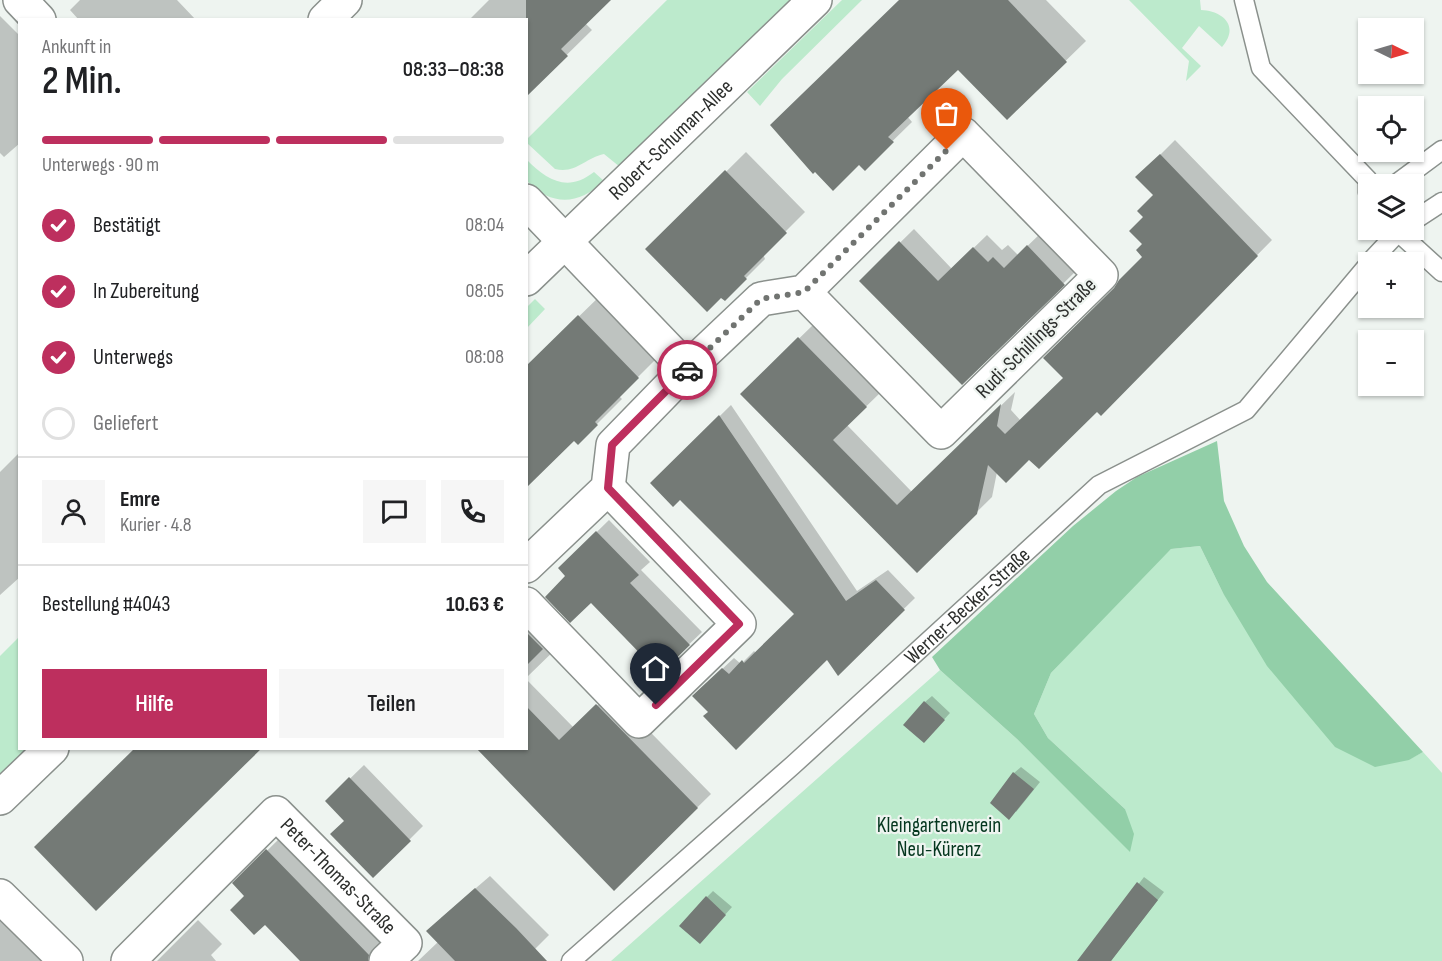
<!DOCTYPE html>
<html lang="de">
<meta charset="utf-8">
<style>
body{margin:0;font-family:"Sofia Sans Condensed",sans-serif;background:#f6f6f6;color:#202124;height:100vh;display:flex;flex-direction:column;font-size:22px;white-space:nowrap}
*{box-sizing:border-box;margin:0}
p{font-size:20px;color:#757577}
.icon{flex:none;width:33px;height:33px;fill:none;stroke:currentColor;stroke-width:2;stroke-linecap:round;stroke-linejoin:round}
.map{position:relative;flex:1;overflow:hidden}
.drawer{position:absolute;left:18px;top:18px;width:510px;height:732px;display:flex;flex-direction:column;background:#fff;border-radius:0px;box-shadow:0 2px 4px #0004}
.drawer>*{flex:none}
.needle{width:39px;rotate:95deg}
.controls{position:absolute;left:1358px;top:18px;display:grid;gap:12px}
.controls a{display:grid;place-items:center;width:66px;height:66px;border-radius:0px;background:#fff;box-shadow:0 2px 4px #0004;font-size:30px}
.pin{position:absolute;display:grid;place-items:center;width:51px;height:51px;color:#fff;margin:-62px -26px;border-radius:50% 50% 50% 0;rotate:-45deg;box-shadow:0 0 6px #0007}
.pin .icon{rotate:45deg}
.courier{position:absolute;display:grid;place-items:center;width:60px;height:60px;margin:-30px;border:4px solid #bd2f5e;border-radius:50%;background:#fff;color:#222;box-shadow:0 2px 8px #0007}
.summary em{font-style:normal;font-weight:600}
.summary div{display:flex;flex-direction:column-reverse}
.summary{display:flex;align-items:center;justify-content:space-between;height:102px;padding:0 24px}
h1{font-size:39px;font-weight:600;line-height:45px}
.bar{display:grid;grid-template-columns:repeat(4,1fr);gap:9px 6px;align-content:center;height:72px;padding:0 24px}
.bar i{height:8px;border-radius:4px;background:#e0e0e0}
.bar .active{background:#bd2f5e}
.bar p{grid-column:span 4}
.line{display:flex;align-items:center;gap:15px;padding:0 24px;border-top:2px solid #e0e0e0}
.line div{flex:1}
.round{display:grid;place-items:center;flex:none;width:63px;height:63px;border-radius:0px;background:#f6f6f6}
ol{padding:0 24px;list-style:none}
li{display:flex;align-items:center;gap:18px;height:66px}
li p{margin-inline-start:auto}
li .icon{padding:6px;border-radius:50%;background:#bd2f5e;color:#fff;stroke-width:4}
li:last-child{color:#757577}
li i{width:33px;height:33px;border:3px solid #e0e0e0;border-radius:50%}
.action{display:flex;gap:12px;margin-top:auto;padding:12px 24px}
.action a{flex:1;height:69px;border-radius:0px;background:#bd2f5e;color:#fff;font-size:24px;font-weight:600;line-height:69px;text-align:center}
.action a+a{background:#f6f6f6;color:#202124}
.map>svg:first-child{display:block}
</style>
<div class="map">
<svg width="1442" height="961" viewBox="0 0 1442 961">
<rect width="100%" height="100%" fill="#eef4f0"/>
<path fill="#bceacc" d="M667,0H791L620,167L604,154C585,158 576,174 555,169L527,143V139Z
M842,0H862L782,79L760,106L747,92Z
M1129,0H1200L1201,10C1223,11 1240,26 1222,47L1199,26L1182,48L1201,66L1186,81L1189,61Z
M526,159C547,180 567,193 594,172L604,181C579,205 552,207 527,181Z
M535,299L545,309L527,328V307Z
M1200,546L1223,593L1408,760L1423,752L1442,773V961H611L940,670L1017,739L1130,851L1125,809L1048,738L1034,714L1051,673L1136,583L1171,549Z
M19,637L20,748L27,749L0,775V656Z"/>
<path fill="#92cfa8" d="M1217,441L1224,501L1244,546L1267,582L1423,752L1409,760L1375,767L1335,747L1267,666L1223,593L1200,546L1171,549L1051,673L1034,714L1048,738L1125,809L1134,834L1130,852L1017,739L940,670L932,657L1073,526L1116,491L1137,477Z"/>
<path fill="#0003" d="M80,0H177L196,20H79L70,10Z
M489,0H609L585,23L592,30L526,95V20H469Z
M900,0H1046L1086,41L1007,118L958,68L907,116L912,122L865,168Z
M0,16L20,36V143L4,157L0,153Z
M1175,140L1272,240L1101,414L1097,410L1029,458L997,472L992,497L917,571L742,394L814,324L881,392L847,425L912,492L1015,392L1011,410L1021,421L1065,378L1116,289L1144,257L1145,217L1155,195L1138,177Z
M746,152L805,212L763,254L765,259L725,299L648,249Z
M914,229L952,269L987,235L1002,250L1008,245L1018,255L1041,233L1077,270L962,383L861,281Z
M604,292L663,352L619,396L622,399L578,443L526,368Z
M731,405L857,591L888,570L915,598L838,673L827,658L710,712L705,685L734,658L741,664L754,651L756,653L796,614L680,498L652,483Z
M20,452V577L0,595V472Z
M609,520L650,562L641,570L702,632L660,672L560,568Z
M526,606L562,643L526,678Z
M526,679L574,728L611,692L711,794L614,889L526,748Z
M932,696L950,713L930,735L925,702Z
M364,765L423,826L373,876L346,821L327,801Z
M1021,767L1040,782L1016,812L1014,773Z
M280,838L380,942L379,947L366,961H302L234,883Z
M490,876L549,935L523,961H418L438,942L441,918Z
M1144,877L1164,892L1111,961H1080Z
M713,891L732,907L706,936L707,897Z
M0,915L43,959L41,961H0Z
M198,920L222,944L211,955L216,961H157Z"/>
<path fill="#747a76" d="M526,0H611L561,49L568,56L526,97Z
M899,0H1008L1067,62L1007,120L958,70L888,137L894,142L865,171L859,165L833,191L815,172L813,174L770,125Z
M1160,154L1258,256L1101,416L1097,412L1039,469L1029,460L1006,483L988,465L977,514L917,573L740,394L798,337L867,407L833,440L897,505L1001,404L997,426L1005,434L1063,378L1043,358L1114,288L1119,280L1142,257L1136,250L1142,244L1129,231L1143,217L1137,211L1153,195L1135,177Z
M725,170L787,233L744,276L747,279L725,301L721,298L707,312L645,249Z
M899,241L938,281L973,247L988,262L993,257L1004,268L1027,245L1065,285L962,385L859,281Z
M578,315L639,378L595,422L598,425L578,445L574,441L526,488V366Z
M719,415L846,601L876,580L905,610L838,676L827,660L736,750L703,716L708,712L692,696L722,668L729,674L742,660L744,663L794,614L680,500L673,507L650,483Z
M596,531L639,575L630,583L690,645L660,674L591,603L570,623L545,597L565,576L558,568Z
M526,632L543,649L526,666Z
M924,701L945,720L924,743L903,725Z
M596,704L698,808L614,891L476,748H526V706L559,740Z
M135,748H262L96,911L34,847Z
M1013,772L1034,789L1009,820L990,803Z
M349,777L411,841L373,878L330,834L344,821L325,801Z
M266,849L369,955L368,961H300L265,925L254,935L230,910L244,896L232,883Z
M1137,882L1158,900L1111,961H1077Z
M475,888L516,928L547,961H455L426,931Z
M706,896L726,915L700,944L679,926Z"/>
<g fill="none" stroke-linecap="round" stroke-linejoin="round">
<g stroke="#8a908c" stroke-width="21">
<g id="service">
<path d="M1244,0L1261,68L1368,180V193"/>
<path d="M1396,184L1442,150"/>
<path d="M1413,221L1442,202"/>
<path d="M1397,231L1442,272"/>
<path d="M1370,262L1400,230"/>
<path id="s1" d="M571,961L793,765L1099,485L1246,410L1368,265"/>
</g>
</g>
<g stroke="#8a908c" stroke-width="36">
<g id="minor">
<path d="M20,0L39,20"/>
<path d="M325,20L345,0"/>
<path d="M526,201L687,369L761,299L804,292L963,134L1101,275L941,432L804,292"/>
<path id="s2" d="M526,279L815,0"/>
<path d="M526,566L608,488L613,445L687,369"/>
<path d="M526,604L639,721L739,624L608,488"/>
<path d="M0,798L52,748"/>
<path d="M0,896L66,961"/>
<path id="s3" d="M128,961L276,813L405,943L386,961"/>
</g>
</g>
<use href="#service" stroke="#fff" stroke-width="18"/>
<use href="#minor" stroke="#fff" stroke-width="33"/>
</g>
<g fill="none" stroke-linecap="round" stroke-linejoin="round">
<path stroke="#717471" stroke-width="6" stroke-dasharray="0 10.8" d="M687,370L761,299L804,292L947,150"/>
<path stroke="#bd2f5e" stroke-width="8" d="M656,705L739,624L608,488L612,445L687,370"/>
</g>
<g text-anchor="middle" dominant-baseline="central" stroke-width="4.5" stroke-linejoin="round" paint-order="stroke">
<g font-size="21" fill="#2d2f2d" stroke="#eef4f0">
<text stroke="none"><textPath href="#s2" startOffset="201">Robert-Schuman-Allee</textPath></text>
<text transform="translate(1036 338) rotate(-45)">Rudi-Schillings-Straße</text>
<text stroke="none"><textPath href="#s1" startOffset="532">Werner-Becker-Straße</textPath></text>
<text stroke="none"><textPath href="#s3" startOffset="298">Peter-Thomas-Straße</textPath></text>
</g>
<g font-size="21" fill="#04361e" stroke="#eef4f0">
<text x="939" y="825">Kleingartenverein<tspan x="939" dy="24">Neu-Kürenz</tspan></text>
</g>
</g>
</svg>
<div class="controls">
<a><svg class="needle" viewBox="-14 -14 28 28"><path d="M0-13l5 13h-10z" fill="#e53935"/><path d="M0 13l5-13h-10z" fill="#757577"/></svg></a>
<a><svg class="icon" aria-label="locate" viewBox="0 0 24 24"><circle cx="12" cy="12" r="6"/><path d="M12 2v4M12 18v4M2 12h4M18 12h4"/></svg></a>
<a><svg class="icon" aria-label="layers" viewBox="0 0 24 24"><path d="M12 4l9 5-9 5-9-5zM3 14l9 5 9-5"/></svg></a>
<a>+</a>
<a>−</a>
</div>
<div class="pin" style="left:947px;top:150px;background:#ea580c"><svg class="icon" aria-label="bag" viewBox="0 0 24 24"><path d="M5 8h14l-1 12H6zM9 8a3 3 0 0 1 6 0"/></svg></div>
<div class="pin" style="left:656px;top:705px;background:#1f2937"><svg class="icon" aria-label="home" viewBox="0 0 24 24"><path d="M3 11l9-7 9 7M6 9v11h12V9"/></svg></div>
<div class="courier" style="left:687px;top:370px"><svg class="icon" aria-label="car" viewBox="0 0 24 24"><path d="M5 17H2v-5l4-1 3-4h7l3 4 3 1v5h-3M9 17h6M6 11h13"/><circle cx="7" cy="17" r="2"/><circle cx="17" cy="17" r="2"/></svg></div>
<section class="drawer">
<div class="summary"><div><h1>2 Min.</h1><p>Ankunft in</p></div><em>08:33–08:38</em></div>
<div class="bar"><i class="active"></i><i class="active"></i><i class="active"></i><i></i><p>Unterwegs · 90 m</p></div>
<ol>
<li><svg class="icon" aria-label="check" viewBox="0 0 24 24"><path d="M5 12l5 5 9-10"/></svg>Bestätigt<p>08:04</p></li>
<li><svg class="icon" aria-label="check" viewBox="0 0 24 24"><path d="M5 12l5 5 9-10"/></svg>In Zubereitung<p>08:05</p></li>
<li><svg class="icon" aria-label="check" viewBox="0 0 24 24"><path d="M5 12l5 5 9-10"/></svg>Unterwegs<p>08:08</p></li>
<li><i></i>Geliefert</li>
</ol>
<div class="line" style="height:108px"><a class="round"><svg class="icon" aria-label="person" viewBox="0 0 24 24"><circle cx="12" cy="8" r="4"/><path d="M4 21q1-7 8-7t8 7"/></svg></a><div><b>Emre</b><p>Kurier · 4.8</p></div><a class="round"><svg class="icon" aria-label="chat" viewBox="0 0 24 24"><path d="M4 5h16v11H9l-5 4z"/></svg></a><a class="round"><svg class="icon" aria-label="phone" viewBox="0 0 24 24"><path d="M5 4h4l2 5-3 2q2 4 5 5l2-3 5 2v4C11 20 4 13 5 4z"/></svg></a></div>
<div class="line" style="height:78px"><div>Bestellung #4043</div><b>10.63 €</b></div>
<div class="action"><a>Hilfe</a><a>Teilen</a></div>
</section>
</div>
